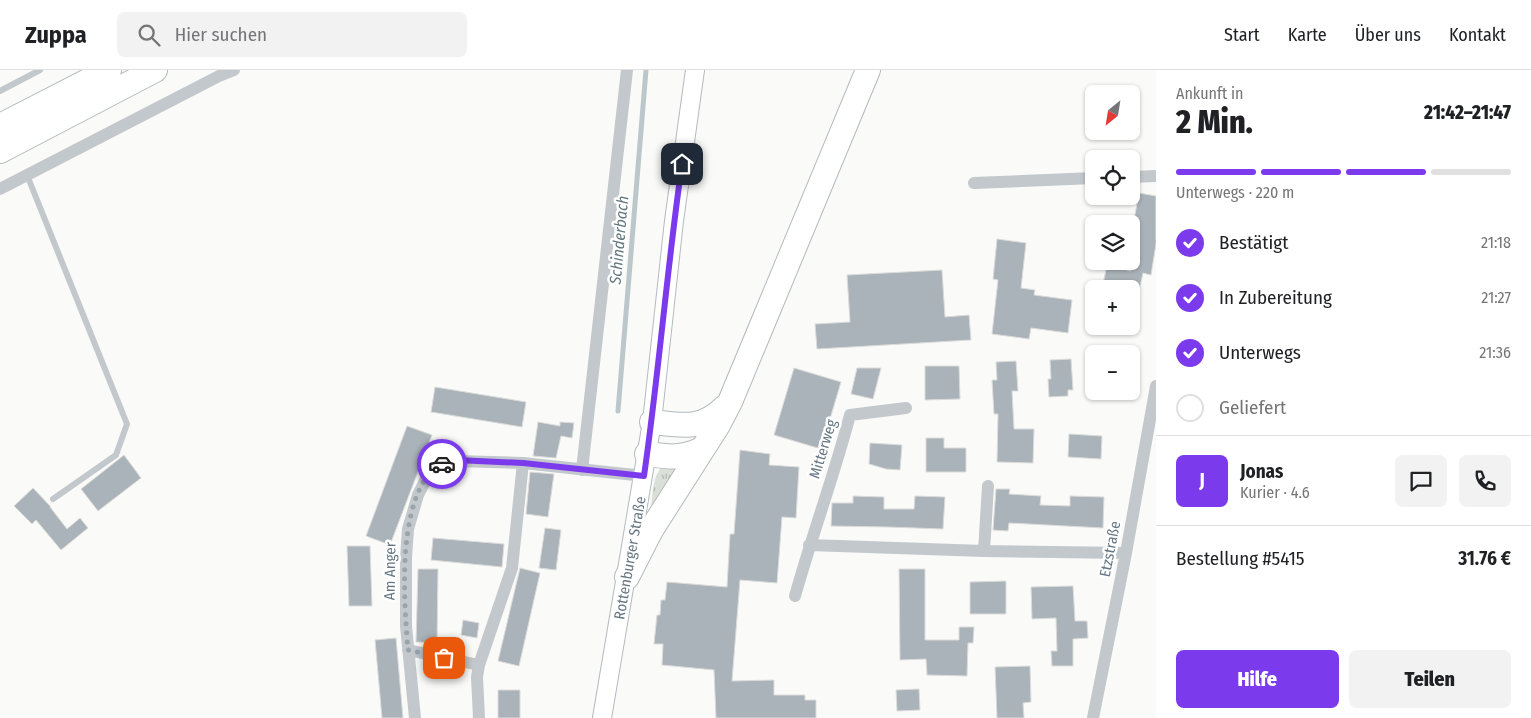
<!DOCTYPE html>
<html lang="de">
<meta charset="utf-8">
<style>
body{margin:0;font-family:"Fira Sans Condensed",sans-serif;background:#f2f2f2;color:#202124;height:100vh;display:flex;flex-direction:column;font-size:19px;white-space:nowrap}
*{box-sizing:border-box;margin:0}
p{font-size:16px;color:#757577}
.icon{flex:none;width:28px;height:28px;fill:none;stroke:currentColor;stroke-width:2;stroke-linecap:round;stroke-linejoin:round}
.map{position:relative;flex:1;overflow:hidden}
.panel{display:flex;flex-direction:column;background:#fff;width:375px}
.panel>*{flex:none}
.needle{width:32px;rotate:210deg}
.buttons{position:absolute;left:1085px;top:15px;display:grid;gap:10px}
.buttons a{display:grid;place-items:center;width:55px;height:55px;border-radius:8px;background:#fff;box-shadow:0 1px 4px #0004;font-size:25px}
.pin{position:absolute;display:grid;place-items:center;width:42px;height:42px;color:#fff;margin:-21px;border-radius:10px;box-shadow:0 2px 8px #0006}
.courier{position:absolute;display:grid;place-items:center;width:50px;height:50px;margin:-25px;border:4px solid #7c3aed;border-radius:50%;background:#fff;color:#222;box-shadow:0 1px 6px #0007}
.head em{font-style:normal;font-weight:800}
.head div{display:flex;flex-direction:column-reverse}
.head{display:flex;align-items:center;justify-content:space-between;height:85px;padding:0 20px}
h1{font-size:32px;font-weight:800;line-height:38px}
.bar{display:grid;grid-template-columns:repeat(4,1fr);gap:8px 5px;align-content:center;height:60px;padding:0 20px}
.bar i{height:6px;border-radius:4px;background:#e0e0e0}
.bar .selected{background:#7c3aed}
.bar p{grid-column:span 4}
.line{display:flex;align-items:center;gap:12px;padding:0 20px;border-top:1px solid #e0e0e0}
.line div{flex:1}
.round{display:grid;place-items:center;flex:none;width:52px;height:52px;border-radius:8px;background:#f2f2f2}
ol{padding:0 20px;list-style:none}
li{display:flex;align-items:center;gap:15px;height:55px}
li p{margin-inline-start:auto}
li .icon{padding:5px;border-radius:50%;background:#7c3aed;color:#fff;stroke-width:4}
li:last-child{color:#757577}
li i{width:28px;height:28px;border:2px solid #e0e0e0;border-radius:50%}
.action{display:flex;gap:10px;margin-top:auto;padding:10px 20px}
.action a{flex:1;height:58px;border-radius:8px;background:#7c3aed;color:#fff;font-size:20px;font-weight:800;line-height:58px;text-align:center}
.action a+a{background:#f2f2f2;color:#202124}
header{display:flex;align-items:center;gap:30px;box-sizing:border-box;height:70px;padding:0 25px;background:#fff;border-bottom:1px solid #e0e0e0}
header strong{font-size:24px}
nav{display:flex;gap:28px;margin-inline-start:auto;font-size:18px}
.search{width:350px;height:45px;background:#f2f2f2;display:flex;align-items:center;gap:12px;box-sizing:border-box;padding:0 18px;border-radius:8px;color:#757577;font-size:19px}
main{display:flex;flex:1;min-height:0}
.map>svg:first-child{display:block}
</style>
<header>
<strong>Zuppa</strong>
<div class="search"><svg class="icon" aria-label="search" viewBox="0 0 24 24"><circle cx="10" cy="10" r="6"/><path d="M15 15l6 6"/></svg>Hier suchen</div>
<nav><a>Start</a><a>Karte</a><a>Über uns</a><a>Kontakt</a></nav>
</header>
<main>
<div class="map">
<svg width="1156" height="648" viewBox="0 0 1156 648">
<defs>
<pattern id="grass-tufts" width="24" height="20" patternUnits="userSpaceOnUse" patternTransform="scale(1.25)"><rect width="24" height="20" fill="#dadfd7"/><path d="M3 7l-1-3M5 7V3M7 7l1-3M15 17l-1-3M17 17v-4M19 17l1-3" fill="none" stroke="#b4b9b4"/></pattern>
</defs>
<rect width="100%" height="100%" fill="#fafaf8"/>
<path fill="url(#grass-tufts)" d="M663,396H678L651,438C653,424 652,406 663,396Z"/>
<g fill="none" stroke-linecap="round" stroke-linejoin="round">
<path stroke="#bbc7cb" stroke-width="5" d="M618,341L646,0"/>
</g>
<path fill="#aab3b9" stroke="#dcdcda" d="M1139,123L1156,126V174L1151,205L1143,203L1137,230H1131V219H1102L1107,195L1131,201V150H1134Z
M997,169L1026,173L1021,218L1035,220L1034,225L1072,230L1068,263L1031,258L1029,269L992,264L998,210L993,209Z
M942,200L945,247L969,245L971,270L817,279L815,254L850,252L847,205Z
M1071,289L1073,320H1068V326L1049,327L1048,309H1051L1050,290Z
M1016,291L1018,321H1012L1014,359H1034L1033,393L997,392L998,344H994L992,310H997L996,292Z
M925,296H959L960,329L925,330Z
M794,298L841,312L821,379L774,365Z
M857,298H881L873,329L851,324Z
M435,317L526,332L522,357L431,342Z
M538,352L560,356V352L574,353L572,368L561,366L556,388L533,386Z
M407,356L432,365L390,475L366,466Z
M1069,364L1102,366L1101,389L1068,387Z
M926,368H944V378H966V402H926Z
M870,373L902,375L900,400L886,399L869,394Z
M740,380L770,384L769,395L799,397L796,448L782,447L777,513L740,510L732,611L774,610V625H805V630H816V648H716L714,600L662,595L663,574H654L657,545H660L661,530H665L667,512L727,517L730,464H734Z
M124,385L141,408L98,441L81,419Z
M530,402L554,404L548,447L526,444Z
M33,418L51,437H50L67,459L80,448L88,458L61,480L36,450L32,454L14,436Z
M996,419H1010L1009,424L1041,426L1040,435L1070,436V426L1104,427L1103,458L1009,453L1008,461L993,460Z
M853,426L884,427V439H914L915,426L945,427L943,459L888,457L831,456L832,433H853Z
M545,458L561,460L556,500L539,498Z
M433,468L504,474L502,497L431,490Z
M347,476H370L372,536H349Z
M520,498L540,503L519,596L498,591Z
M418,499H438L437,573L416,572Z
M899,499H925V570H959V557H974L973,573H968L967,606L927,605L926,589L900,590Z
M1006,511V544H970V512Z
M1073,516L1075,551H1087L1088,568L1073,569V596H1052L1051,581H1057L1056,548L1032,549L1031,517Z
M463,550L479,553L477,568L461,565Z
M396,568L403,648H382L375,570Z
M1030,596L1031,632L1023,633L1024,648H997L995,597Z
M919,619L920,640L897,641L896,620Z
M498,620H520V648H498Z"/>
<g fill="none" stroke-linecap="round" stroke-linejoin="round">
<g stroke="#b3babf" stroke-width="20">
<path id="secondary" d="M602,648L652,352L674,151L695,0"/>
</g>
<g stroke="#b4b9bd" stroke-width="26">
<path id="highway" d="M0,56L109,0
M0,81L155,0
M652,352C682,355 701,361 725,337
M647,384C669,387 681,389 702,379
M627,507L651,460L718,355L730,332L868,0"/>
</g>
<path stroke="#c3c8cc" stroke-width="6" d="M0,21L40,0
M27,105L127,354L116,385L53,429"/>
<path stroke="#c3c8cc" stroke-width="12" d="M1131,107L1156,106
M974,113L1094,108
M0,119L219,6L234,0
M582,400L627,0
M809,475L984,481L1126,483
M984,481L988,416
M795,526C812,465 834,406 850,345L906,338
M408,580L479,595
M415,648L406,556V488L408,459L418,425L427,407L440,394L456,391L523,393L644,406
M479,648L477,607L479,595L512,498L523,393
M1093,648L1126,483L1156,316"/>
<use href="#secondary" stroke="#fff" stroke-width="18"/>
<use href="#highway" stroke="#fff" stroke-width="24"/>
</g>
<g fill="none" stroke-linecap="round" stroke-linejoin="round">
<path stroke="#99a4ac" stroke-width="5" stroke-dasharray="0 9" d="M442,394H440C436,399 430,403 426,408C398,449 404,532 408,580L444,588"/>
<path stroke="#7c3aed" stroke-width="6" d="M442,394L456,390L523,393L644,406C659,302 667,198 682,94"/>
</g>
<g text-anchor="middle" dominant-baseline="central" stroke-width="5" stroke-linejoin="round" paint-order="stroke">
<g font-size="15" fill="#657683" stroke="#fff">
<text transform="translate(823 379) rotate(-73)">Mitterweg</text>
<text transform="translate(1110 479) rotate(-79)">Etzstraße</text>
<text transform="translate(630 488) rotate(-80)">Rottenburger Straße</text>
<text transform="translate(390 501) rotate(-89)">Am Anger</text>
</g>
<g font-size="16" font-style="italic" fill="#60757c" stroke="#fff">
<text transform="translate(619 170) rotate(-85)">Schinderbach</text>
</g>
</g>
</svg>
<div class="buttons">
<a><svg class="needle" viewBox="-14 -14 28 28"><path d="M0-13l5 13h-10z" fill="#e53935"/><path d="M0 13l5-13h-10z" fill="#757577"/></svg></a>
<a><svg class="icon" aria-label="locate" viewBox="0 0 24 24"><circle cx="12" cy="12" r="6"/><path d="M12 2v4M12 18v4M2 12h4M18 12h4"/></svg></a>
<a><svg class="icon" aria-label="layers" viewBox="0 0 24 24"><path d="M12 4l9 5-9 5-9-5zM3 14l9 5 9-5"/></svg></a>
<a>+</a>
<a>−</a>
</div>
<div class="pin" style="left:444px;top:588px;background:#ea580c"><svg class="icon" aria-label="bag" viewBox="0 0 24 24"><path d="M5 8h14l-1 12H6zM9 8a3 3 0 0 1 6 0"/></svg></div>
<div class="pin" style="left:682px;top:94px;background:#1f2937"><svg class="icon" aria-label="home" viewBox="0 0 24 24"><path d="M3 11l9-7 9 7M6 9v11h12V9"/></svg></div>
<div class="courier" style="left:442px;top:394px"><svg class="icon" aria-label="car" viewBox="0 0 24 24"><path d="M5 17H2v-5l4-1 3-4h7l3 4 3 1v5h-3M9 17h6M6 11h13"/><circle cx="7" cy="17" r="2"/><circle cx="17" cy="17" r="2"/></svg></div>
</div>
<section class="panel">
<div class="head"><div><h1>2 Min.</h1><p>Ankunft in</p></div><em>21:42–21:47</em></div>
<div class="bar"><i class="selected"></i><i class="selected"></i><i class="selected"></i><i></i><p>Unterwegs · 220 m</p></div>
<ol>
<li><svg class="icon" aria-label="check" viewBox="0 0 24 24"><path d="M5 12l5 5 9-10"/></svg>Bestätigt<p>21:18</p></li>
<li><svg class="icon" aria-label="check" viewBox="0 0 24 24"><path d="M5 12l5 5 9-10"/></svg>In Zubereitung<p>21:27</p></li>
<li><svg class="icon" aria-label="check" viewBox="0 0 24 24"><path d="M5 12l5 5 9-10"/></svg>Unterwegs<p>21:36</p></li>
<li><i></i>Geliefert</li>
</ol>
<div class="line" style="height:90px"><b class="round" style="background:#7c3aed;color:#fff">J</b><div><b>Jonas</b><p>Kurier · 4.6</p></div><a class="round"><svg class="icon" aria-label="chat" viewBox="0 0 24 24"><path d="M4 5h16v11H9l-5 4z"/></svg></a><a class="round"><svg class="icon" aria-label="phone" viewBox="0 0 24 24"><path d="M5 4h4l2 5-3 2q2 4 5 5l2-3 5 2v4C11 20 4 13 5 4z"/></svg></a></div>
<div class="line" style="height:65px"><div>Bestellung #5415</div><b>31.76 €</b></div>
<div class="action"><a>Hilfe</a><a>Teilen</a></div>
</section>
</main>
